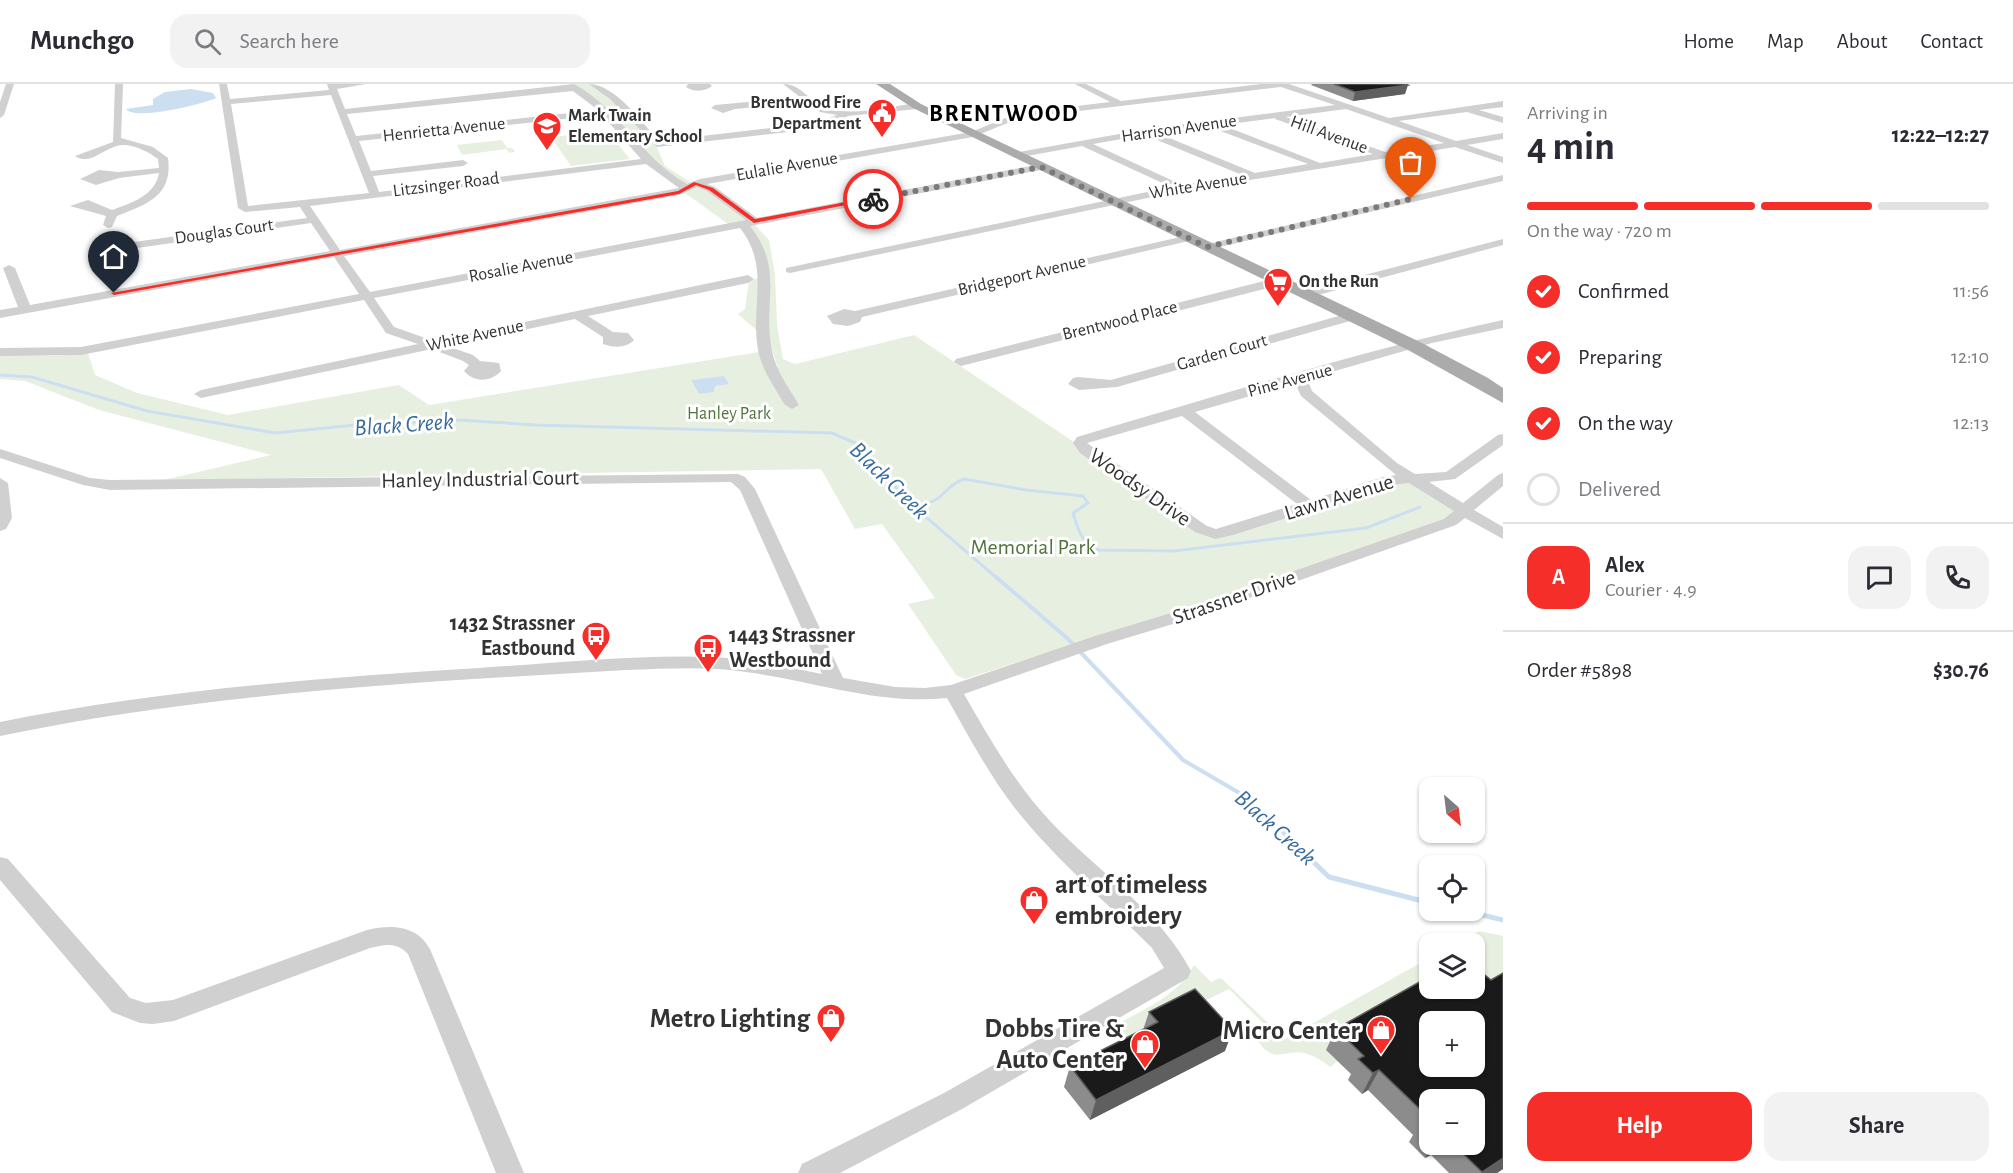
<!DOCTYPE html>
<meta charset="utf-8">
<style>
body{margin:0;font-family:"Alegreya Sans",sans-serif;background:#f2f2f3;color:#2b2b33;height:100vh;display:flex;flex-direction:column;font-size:22px;white-space:nowrap}
*{box-sizing:border-box;margin:0}
p{font-size:20px;color:#7c7c81}
.icon{flex:none;width:33px;height:33px;fill:none;stroke:currentColor;stroke-width:2;stroke-linecap:round;stroke-linejoin:round}
.map{position:relative;flex:1;overflow:hidden}
.panel{display:flex;flex-direction:column;background:#fff;width:510px}
.panel>*{flex:none}
.needle{width:39px;rotate:152deg}
.tools{position:absolute;left:1419px;top:693px;display:grid;gap:12px}
.tools a{display:grid;place-items:center;width:66px;height:66px;border-radius:12px;background:#fff;box-shadow:0 2px 4px #0004;font-size:30px}
.pin{position:absolute;display:grid;place-items:center;width:51px;height:51px;color:#fff;margin:-62px -26px;border-radius:50% 50% 50% 0;rotate:-45deg;box-shadow:0 0 6px #0007}
.pin .icon{rotate:45deg}
.courier{position:absolute;display:grid;place-items:center;width:60px;height:60px;margin:-30px;border:4px solid #f62e29;border-radius:50%;background:#fff;color:#222;box-shadow:0 2px 8px #0007}
.summary em{font-style:normal;font-weight:600}
.summary div{display:flex;flex-direction:column-reverse}
.summary{display:flex;align-items:center;justify-content:space-between;height:102px;padding:0 24px}
h1{font-size:39px;font-weight:600;line-height:45px}
.bar{display:grid;grid-template-columns:repeat(4,1fr);gap:9px 6px;align-content:center;height:72px;padding:0 24px}
.bar i{height:8px;border-radius:4px;background:#e1e1e2}
.bar .active{background:#f62e29}
.bar p{grid-column:span 4}
.line{display:flex;align-items:center;gap:15px;padding:0 24px;border-top:2px solid #e1e1e2}
.line div{flex:1}
.round{display:grid;place-items:center;flex:none;width:63px;height:63px;border-radius:18px;background:#f2f2f3}
ol{padding:0 24px;list-style:none}
li{display:flex;align-items:center;gap:18px;height:66px}
li p{margin-inline-start:auto}
li .icon{padding:6px;border-radius:50%;background:#f62e29;color:#fff;stroke-width:4}
li:last-child{color:#7c7c81}
li i{width:33px;height:33px;border:3px solid #e1e1e2;border-radius:50%}
.button{display:flex;gap:12px;margin-top:auto;padding:12px 24px}
.button a{flex:1;height:69px;border-radius:18px;background:#f62e29;color:#fff;font-size:24px;font-weight:600;line-height:69px;text-align:center}
.button a+a{background:#f2f2f3;color:#2b2b33}
header{display:flex;align-items:center;gap:36px;box-sizing:border-box;height:84px;padding:0 30px;background:#fff;border-bottom:2px solid #e1e1e2}
header strong{font-size:28px}
nav{display:flex;gap:33px;margin-inline-start:auto;font-size:21px}
.search{width:420px;height:54px;background:#f2f2f3;display:flex;align-items:center;gap:15px;box-sizing:border-box;padding:0 21px;border-radius:18px;color:#7c7c81;font-size:22px}
main{display:flex;flex:1;min-height:0}
.map>svg:first-child{display:block}
</style>
<header>
<strong>Munchgo</strong>
<div class="search"><svg class="icon" aria-label="search" viewBox="0 0 24 24"><circle cx="10" cy="10" r="6"/><path d="M15 15l6 6"/></svg>Search here</div>
<nav><a>Home</a><a>Map</a><a>About</a><a>Contact</a></nav>
</header>
<main>
<div class="map">
<svg width="1503" height="1089" viewBox="0 0 1503 1089">
<rect width="100%" height="100%" fill="#fff"/>
<path fill="#e7f0e0" d="M570,0H589L611,13L656,61L665,82L698,103L704,104L754,140L769,156L775,190L777,241L783,275L795,280L914,251L1210,449L1410,393L1466,426L1421,449L965,595L956,591L908,520L935,514L882,440L855,445L821,385L164,396L271,371L99,326L25,297L0,295V270L54,272L88,269L95,291L137,309L228,331L399,301L429,321L765,267L778,284L769,257L738,230L745,225L749,197L764,192L745,146L728,140L685,109L650,76L597,16Z
M607,47L630,75L571,82L551,53Z
M502,56L507,64H512L515,68L509,69L506,65L462,71L457,61Z
M1479,847L1503,852V900L1474,904V860H1456Z
M1429,874L1430,904L1330,983C1319,974 1304,966 1290,969C1281,970 1275,973 1267,967C1263,965 1260,959 1257,956L1270,946L1229,905L1148,945L1144,944L1140,950L1122,957L1108,948L1109,945C1141,926 1176,914 1194,881L1211,898L1219,894L1222,895L1285,955Z"/>
<path fill="#ccdff1" d="M191,5L213,9L216,14C204,20 135,37 126,25L153,21V15L165,8Z
M724,292L729,300L715,302L714,308L699,310L691,296Z"/>
<g fill="none" stroke-linecap="round" stroke-linejoin="round">
<path stroke="#ccdff1" stroke-width="3" d="M0,291L32,293L147,327L275,349L366,340L459,336L535,341L832,349L855,359L912,421L998,495
M913,421C946,420 940,404 964,395L1026,406L1083,412L1088,419L1073,429C1078,446 1081,458 1098,466L1174,467L1366,444L1420,423"/>
<path stroke="#ccdff1" stroke-width="4" d="M996,493L1067,554L1183,676L1248,714L1291,756"/>
<path stroke="#ccdff1" stroke-width="5" d="M1290,755L1329,793L1430,819
M1462,826L1503,836"/>
<path fill="#d0d0d0" fill-rule="evenodd" d="M6,0H14L4,31L0,34V18Z
M115,0H123L121,54L153,63L168,74C173,112 147,120 117,132L112,143L108,144L103,141L106,132L70,122L88,116L112,126C131,119 155,112 159,89L119,94L96,101L80,95L99,86L118,88L159,84L158,75C149,68 135,61 123,61C106,61 91,83 75,72L113,58Z
M219,0H227L230,15L329,6L327,0H366L337,5L345,25L574,0C619,24 642,75 687,100L700,95L971,48L1018,29L1110,18L1075,0H1086L1121,17L1261,0H1289L1389,34L1503,17V23L1479,26L1503,33V39L1467,28L1399,37L1456,57L1503,49V55L1467,61L1503,73V79L1455,63L1181,107L790,189L786,188V184L1171,103L1082,62L1016,74L1013,73V69L1147,45L1335,21L1281,3L1020,34L973,53L707,100L715,103L757,134L1041,80L1046,83L1041,86L750,142C785,186 762,219 772,267C776,287 789,304 799,321L792,325L785,321C775,304 762,286 758,266C750,221 771,184 740,144L374,214L394,243L434,257L748,191L754,195L748,199L588,232L613,248L628,249L634,256C626,264 614,264 603,260V253L575,235L447,262L473,271L480,277L499,279L501,287C491,298 474,299 464,287L469,281L463,277L432,265L201,314L194,310L201,306L418,260L386,249L364,216L81,271L0,272V264L81,263L359,210L334,173L0,234V226L18,223L3,184L9,181L15,184L30,221L330,167L311,139L137,164C131,168 120,170 114,164L125,157L134,158L307,134L300,123L245,128L238,124ZM573,7L598,26L356,52L347,30ZM331,11L369,109L248,122L231,20ZM1346,25L1444,59L1385,68L1286,33ZM602,31L641,75L379,108L373,92L463,82L468,79L463,76L371,87L359,57ZM1275,34V35L1373,70L1320,79L1222,41ZM1210,43L1308,80L1255,89L1157,49ZM1145,51L1242,91L1182,101L1093,60ZM646,80L679,104L340,166L310,122ZM697,103L707,107L746,136L370,208L344,172L679,111Z
M589,0C615,0 642,39 659,57L814,39L837,31L820,28L806,18L735,25L723,29L711,24L715,21L800,13L783,0C802,0 810,19 827,24C854,33 890,22 917,19L921,22L917,25L848,32L833,40L814,45L657,63L610,15Z
M688,0H710L712,2C705,8 693,8 686,3Z
M1503,91V97L1207,166L1201,163L1207,160Z
M1189,151L1193,152V156L862,233L860,238L848,242L833,240L827,232L844,225L855,227Z
M1503,155V161L1307,214L1301,210L1303,207Z
M1280,193L1284,194V200L961,282L954,278L956,275Z
M1353,228L1357,229L1359,232L1357,235L1117,303L1079,306L1068,300L1073,294L1078,293L1111,296Z
M1503,236V244L1432,259L1307,295L1312,307L1397,379L1415,390L1446,388L1498,351L1503,350V361L1455,395L1429,398L1463,419L1498,391L1503,389V402L1474,426L1503,443V455L1465,434L1456,441L1196,533L1107,560L964,610C990,655 1015,700 1051,738C1096,786 1161,828 1191,887L1188,894L962,1025L840,1089H798L802,1080L944,1009L1164,884L1152,864C1106,818 1054,774 1014,723C988,689 968,651 947,614C878,621 814,597 746,588C707,582 666,585 626,586C417,598 206,609 0,652V638C158,606 318,594 479,584C557,579 636,570 715,573C751,575 787,583 822,590L740,406L731,398L110,406L83,401L0,374V365L90,394L110,396L738,390L745,393L755,405L843,594L895,603L925,604L951,601L1095,552L1184,525L1444,435L1454,427L1409,399L1390,401L1233,451L1215,455L1195,448L1080,369L1073,359L1077,353C1218,312 1359,267 1503,236ZM1295,299L1301,312L1396,391L1383,393L1311,416L1195,328ZM1182,332L1297,420L1216,445L1207,442L1087,359Z
M0,394L8,399L12,434L6,445L0,447Z
M0,773L8,775L130,914L146,919L173,916L367,846C391,840 417,841 430,865L524,1089H496L408,870C397,858 385,860 370,864L174,937L153,940L140,939L112,928L0,796Z"/>
<path fill="#ababab" fill-rule="evenodd" d="M876,0H890L921,20L977,47L1420,258L1488,294L1503,304V319L1408,266L913,24Z"/>
</g>
<path fill="#8c8c8c" fill-rule="evenodd" d="M1312,0H1406L1405,10L1353,17L1311,1Z
M1474,882L1491,896L1503,889V1085L1497,1089H1449L1431,1071L1425,1074L1409,1058L1413,1051L1368,1006L1362,1010L1348,996L1351,990L1326,966L1336,945L1430,892V904H1474ZM1430,938H1474V982H1430ZM1430,1016H1474V1060H1430Z
M1149,928L1225,967L1090,1036L1064,1003L1070,982L1143,946Z"/>
<path fill="#5f5f5f" d="M1408,1L1405,10L1353,17L1355,8Z
M1233,946L1225,967L1090,1036L1096,1016Z
M1379,986L1368,1006L1362,1010L1373,989Z
M1434,1060H1437L1431,1071L1425,1074Z
M1503,1074V1085L1497,1089H1481Z"/>
<path fill="#1a1a1a" stroke="#5f5f5f" stroke-width="1.5" fill-rule="evenodd" d="M1334,0H1406L1408,1L1355,8Z
M1474,882L1491,896L1503,889V1074L1482,1088L1453,1060H1474V1016H1430V1046L1421,1038L1428,1033L1379,986L1373,989L1358,975L1364,972L1336,945L1430,892V904H1474ZM1430,938H1474V982H1430Z
M1195,905L1233,946L1096,1016L1070,982L1158,938L1149,928Z"/>
<path fill="#f62e29" d="M694,98L713,104L755,135L873,113L876,115L754,139L709,106L696,101L679,110L114,211L111,209L678,107Z"/>
<g fill="none" stroke-linecap="round" stroke-linejoin="round">
<path stroke="#7a7a7a" stroke-width="6" stroke-dasharray="0 10.8" d="M873,115L1041,83L1207,163L1411,115"/>
</g>
<defs>
<g id="civic-pin" transform="scale(1.5)"><path d="M0 17L-7.5 6A9.5 9.5 0 1 1 7.5 6Z" fill="#f62e29" stroke="#fff"/><path d="M-.6-6.5H3V-4.5H.6V-3L4-1V1h2V6H-6V1h2V-1L-.6-3ZM-1.2 2.5V6h2.4V2.5Z" fill="#fff"/></g>
<g id="school-pin" transform="scale(1.5)"><path d="M0 17L-7.5 6A9.5 9.5 0 1 1 7.5 6Z" fill="#f62e29" stroke="#fff"/><path d="M0-5L7-2L0 1L-7-2ZM-4 1L0 2.5L4 1V4Q0 6-4 4Z" fill="#fff"/></g>
<g id="supermarket-pin" transform="scale(1.5)"><path d="M0 17L-7.5 6A9.5 9.5 0 1 1 7.5 6Z" fill="#f62e29" stroke="#fff"/><path d="M-6-5.5h2.5l.6 2H6L4.5 2H-2.5L-4.4-4H-6ZM-1.5 3.2a1.3 1.3 0 1 0 .1 0ZM3 3.2a1.3 1.3 0 1 0 .1 0Z" fill="#fff"/></g>
<g id="bus-pin" transform="scale(1.5)"><path d="M0 17L-7.5 6A9.5 9.5 0 1 1 7.5 6Z" fill="#f62e29" stroke="#fff"/><path d="M-5-6H5V4H4V6H2V4H-2V6H-4V4H-5ZM-3.5-4V0h7V-4ZM-3.5 1.2v1.5H-2V1.2ZM2 1.2v1.5H3.5V1.2Z" fill="#fff"/></g>
<g id="shop-pin" transform="scale(1.5)"><path d="M0 17L-7.5 6A9.5 9.5 0 1 1 7.5 6Z" fill="#f62e29" stroke="#fff"/><path d="M-5-2.5h2.3a2.7 3.5 0 0 1 5.4 0H5L5.5 6h-11ZM-1.5-2.5h3a1.5 2.3 0 0 0-3 0Z" fill="#fff"/></g>
</defs>
<g fill-rule="evenodd">
<use href="#civic-pin" x="882" y="29"/>
<use href="#school-pin" x="547" y="42"/>
<use href="#supermarket-pin" x="1278" y="198"/>
<use href="#bus-pin" x="596" y="552"/>
<use href="#bus-pin" x="708" y="564"/>
<use href="#shop-pin" x="1034" y="816"/>
<use href="#shop-pin" x="831" y="934"/>
<use href="#shop-pin" x="1381" y="946"/>
<use href="#shop-pin" x="1145" y="960"/>
</g>
<g text-anchor="middle" dominant-baseline="central" stroke-width="6" stroke-linejoin="round" paint-order="stroke">
<g font-size="18" font-weight="bold" fill="#333" stroke="#fff" text-anchor="start">
<text x="861" y="19" text-anchor="end">Brentwood Fire<tspan x="861" dy="21">Department</tspan></text>
<text x="568" y="32">Mark Twain<tspan x="568" dy="21">Elementary School</tspan></text>
<text x="1299" y="198">On the Run</text>
</g>
<g font-size="18" fill="#333" stroke="#fff">
<text transform="translate(1179 45) rotate(-8)">Harrison Avenue</text>
<text transform="translate(444 46) rotate(-6)">Henrietta Avenue</text>
<text transform="translate(1329 51) rotate(20)">Hill Avenue</text>
<text transform="translate(787 83) rotate(-10)">Eulalie Avenue</text>
<text transform="translate(446 101) rotate(-7)">Litzsinger Road</text>
<text transform="translate(1198 102) rotate(-9)">White Avenue</text>
<text transform="translate(224 148) rotate(-8)">Douglas Court</text>
<text transform="translate(521 183) rotate(-11)">Rosalie Avenue</text>
<text transform="translate(1022 192) rotate(-13)">Bridgeport Avenue</text>
<text transform="translate(1120 237) rotate(-14)">Brentwood Place</text>
<text transform="translate(475 252) rotate(-12)">White Avenue</text>
<text transform="translate(1222 269) rotate(-16)">Garden Court</text>
<text transform="translate(1290 297) rotate(-15)">Pine Avenue</text>
</g>
<g font-size="18" fill="#50743a" stroke="#fff">
<text x="729" y="330">Hanley Park</text>
</g>
<g font-size="22" fill="#333" stroke="#fff">
<text transform="translate(480 395) rotate(-1)">Hanley Industrial Court</text>
<text transform="translate(1140 403) rotate(35)">Woodsy Drive</text>
<text transform="translate(1339 413) rotate(-17)">Lawn Avenue</text>
<text transform="translate(1234 513) rotate(-19)">Strassner Drive</text>
</g>
<g font-size="22" fill="#50743a" stroke="#fff">
<text x="1033" y="463">Memorial Park</text>
</g>
<g font-size="22" font-weight="bold" fill="#333" stroke="#fff" text-anchor="end">
<text x="575" y="539">1432 Strassner<tspan x="575" dy="25">Eastbound</tspan></text>
<text x="729" y="551" text-anchor="start">1443 Strassner<tspan x="729" dy="25">Westbound</tspan></text>
</g>
<g font-size="24" font-weight="bold" letter-spacing="1.5" fill="#000" stroke="#fff">
<text x="1004" y="30">BRENTWOOD</text>
</g>
<g font-size="24" font-style="italic" fill="#376c9f" stroke="#fff">
<text transform="translate(404 341) rotate(-4)">Black Creek</text>
<text transform="translate(889 397) rotate(44)">Black Creek</text>
<text transform="translate(1275 744) rotate(42)">Black Creek</text>
</g>
<g font-size="27" font-weight="bold" fill="#333" stroke="#fff" text-anchor="end">
<text x="1055" y="800" text-anchor="start">art of timeless<tspan x="1055" dy="31">embroidery</tspan></text>
<text x="810" y="934">Metro Lighting</text>
<text x="1124" y="944">Dobbs Tire &amp;<tspan x="1124" dy="31">Auto Center</tspan></text>
<text x="1360" y="946">Micro Center</text>
</g>
</g>
</svg>
<div class="tools">
<a><svg class="needle" viewBox="-14 -14 28 28"><path d="M0-13l5 13h-10z" fill="#e53935"/><path d="M0 13l5-13h-10z" fill="#7c7c81"/></svg></a>
<a><svg class="icon" aria-label="locate" viewBox="0 0 24 24"><circle cx="12" cy="12" r="6"/><path d="M12 2v4M12 18v4M2 12h4M18 12h4"/></svg></a>
<a><svg class="icon" aria-label="layers" viewBox="0 0 24 24"><path d="M12 4l9 5-9 5-9-5zM3 14l9 5 9-5"/></svg></a>
<a>+</a>
<a>−</a>
</div>
<div class="pin" style="left:1411px;top:115px;background:#ea580c"><svg class="icon" aria-label="bag" viewBox="0 0 24 24"><path d="M5 8h14l-1 12H6zM9 8a3 3 0 0 1 6 0"/></svg></div>
<div class="pin" style="left:114px;top:209px;background:#1f2937"><svg class="icon" aria-label="home" viewBox="0 0 24 24"><path d="M3 11l9-7 9 7M6 9v11h12V9"/></svg></div>
<div class="courier" style="left:873px;top:115px"><svg class="icon" aria-label="bike" viewBox="0 0 24 24"><circle cx="6" cy="16" r="4"/><circle cx="18" cy="16" r="4"/><path d="M6 16l4-8h5l3 8M10 8l3 8H6M13 5h3"/></svg></div>
</div>
<section class="panel">
<div class="summary"><div><h1>4 min</h1><p>Arriving in</p></div><em>12:22–12:27</em></div>
<div class="bar"><i class="active"></i><i class="active"></i><i class="active"></i><i></i><p>On the way · 720 m</p></div>
<ol>
<li><svg class="icon" aria-label="check" viewBox="0 0 24 24"><path d="M5 12l5 5 9-10"/></svg>Confirmed<p>11:56</p></li>
<li><svg class="icon" aria-label="check" viewBox="0 0 24 24"><path d="M5 12l5 5 9-10"/></svg>Preparing<p>12:10</p></li>
<li><svg class="icon" aria-label="check" viewBox="0 0 24 24"><path d="M5 12l5 5 9-10"/></svg>On the way<p>12:13</p></li>
<li><i></i>Delivered</li>
</ol>
<div class="line" style="height:108px"><b class="round" style="background:#f62e29;color:#fff">A</b><div><b>Alex</b><p>Courier · 4.9</p></div><a class="round"><svg class="icon" aria-label="chat" viewBox="0 0 24 24"><path d="M4 5h16v11H9l-5 4z"/></svg></a><a class="round"><svg class="icon" aria-label="phone" viewBox="0 0 24 24"><path d="M5 4h4l2 5-3 2q2 4 5 5l2-3 5 2v4C11 20 4 13 5 4z"/></svg></a></div>
<div class="line" style="height:78px"><div>Order #5898</div><b>$30.76</b></div>
<div class="button"><a>Help</a><a>Share</a></div>
</section>
</main>
